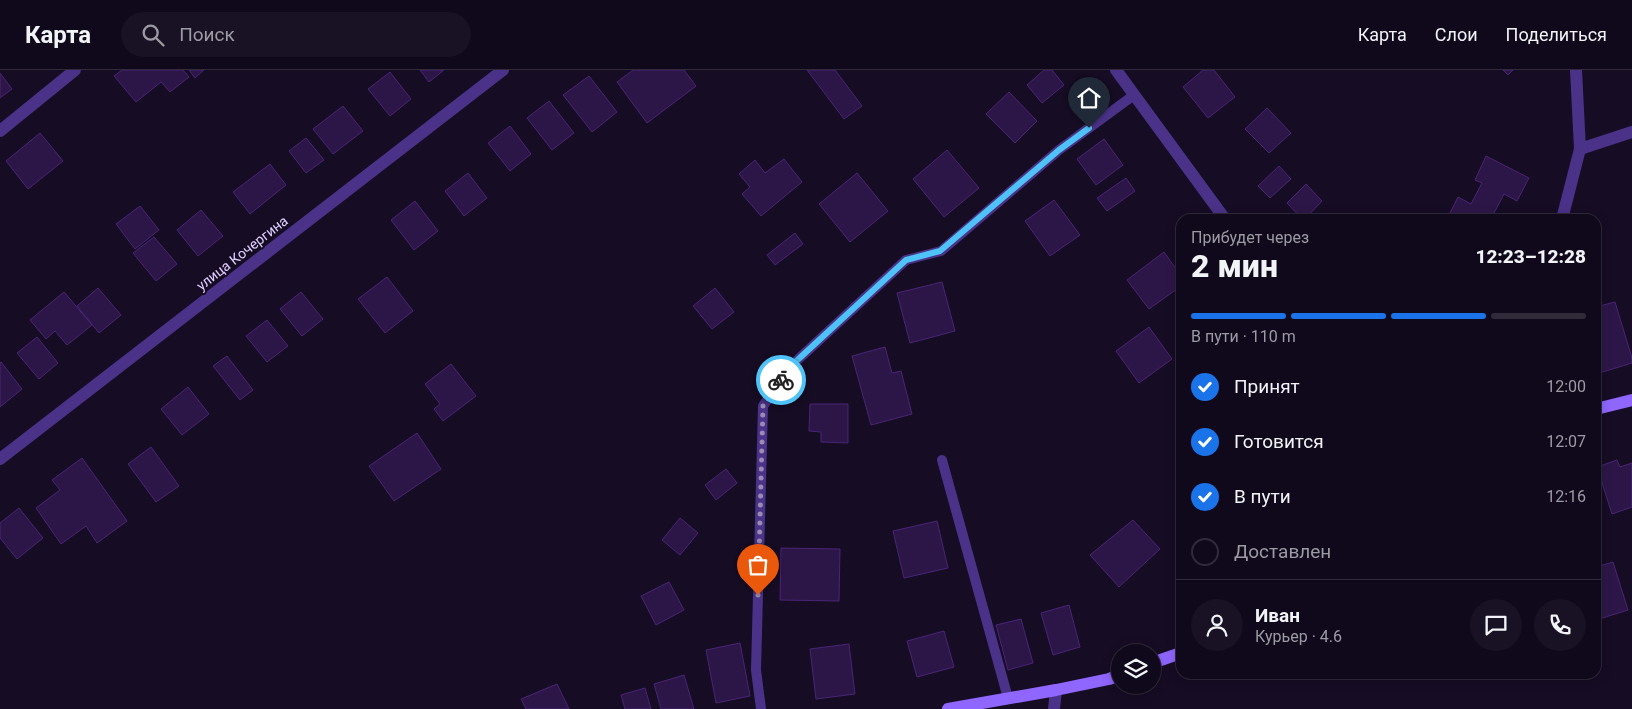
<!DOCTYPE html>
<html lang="ru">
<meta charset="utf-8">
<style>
body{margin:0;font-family:Roboto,sans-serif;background:#191224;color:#f1f3f6;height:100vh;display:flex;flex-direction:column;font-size:19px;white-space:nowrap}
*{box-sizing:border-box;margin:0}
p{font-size:16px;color:#9c9aa3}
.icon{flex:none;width:28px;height:28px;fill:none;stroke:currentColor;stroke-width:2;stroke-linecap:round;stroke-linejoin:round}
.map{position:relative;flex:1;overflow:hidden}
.drawer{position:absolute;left:1176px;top:144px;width:425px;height:465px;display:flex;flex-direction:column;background:#10091b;border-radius:15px;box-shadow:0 2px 12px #0003,0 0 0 1px #302a3a}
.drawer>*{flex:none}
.controls{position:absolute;left:1111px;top:574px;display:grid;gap:10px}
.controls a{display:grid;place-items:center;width:50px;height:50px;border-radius:50%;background:#10091b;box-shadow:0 2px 12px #0003,0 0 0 1px #302a3a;font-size:25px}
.pin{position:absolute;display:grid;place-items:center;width:42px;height:42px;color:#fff;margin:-51px -21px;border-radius:50% 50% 50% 0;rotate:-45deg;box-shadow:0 0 5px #0007}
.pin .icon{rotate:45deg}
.courier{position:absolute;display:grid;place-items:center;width:50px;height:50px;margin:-25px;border:4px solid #4fc3f7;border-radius:50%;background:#fff;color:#222;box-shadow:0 1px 6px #0007}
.summary em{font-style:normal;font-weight:800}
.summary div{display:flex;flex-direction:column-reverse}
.summary{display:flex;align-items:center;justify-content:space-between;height:85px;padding:0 15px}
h1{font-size:32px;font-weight:800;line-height:38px}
.bar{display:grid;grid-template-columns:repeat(4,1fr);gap:8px 5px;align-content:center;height:60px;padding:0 15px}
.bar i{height:6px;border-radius:4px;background:#302a3a}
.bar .on{background:#1a73e8}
.bar p{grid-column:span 4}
.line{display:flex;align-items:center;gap:12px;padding:0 15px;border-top:1px solid #302a3a}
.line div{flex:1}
.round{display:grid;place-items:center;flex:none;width:52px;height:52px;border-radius:26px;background:#191224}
ol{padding:0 15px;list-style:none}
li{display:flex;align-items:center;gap:15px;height:55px}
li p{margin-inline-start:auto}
li .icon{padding:5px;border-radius:50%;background:#1a73e8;color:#fff;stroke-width:4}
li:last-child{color:#9c9aa3}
li i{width:28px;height:28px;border:2px solid #302a3a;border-radius:50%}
header{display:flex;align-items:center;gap:30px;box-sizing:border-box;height:70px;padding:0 25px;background:#10091b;border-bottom:1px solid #302a3a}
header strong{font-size:24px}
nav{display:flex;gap:28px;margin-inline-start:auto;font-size:18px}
.search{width:350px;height:45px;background:#191224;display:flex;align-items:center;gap:12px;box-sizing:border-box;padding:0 18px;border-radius:28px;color:#9c9aa3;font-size:19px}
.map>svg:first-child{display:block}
</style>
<header>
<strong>Карта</strong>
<div class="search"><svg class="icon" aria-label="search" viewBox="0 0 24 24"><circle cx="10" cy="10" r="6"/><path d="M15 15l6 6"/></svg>Поиск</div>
<nav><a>Карта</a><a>Слои</a><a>Поделиться</a></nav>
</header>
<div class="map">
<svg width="1632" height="639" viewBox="0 0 1632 639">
<rect width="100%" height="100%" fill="#160c24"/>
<path fill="#2c1647" stroke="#492576" d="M122,0H183L189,7L170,22L161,12L136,32L114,6Z
M189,0H204L195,8Z
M420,0H444L429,12Z
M633,0H684L696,16L647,53L617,12Z
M807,0H835L862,36L844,49Z
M1044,0H1052L1064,15L1042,33L1027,15Z
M1203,0H1214L1235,27L1208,48L1183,17Z
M1503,0H1513L1508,5Z
M390,2L411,29L390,46L368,19Z
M0,3L12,19L0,28Z
M589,6L617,42L592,62L563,25Z
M1009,22L1037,51L1015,73L986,44Z
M549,31L574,63L552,80L527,48Z
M343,36L363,61L333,84L313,59Z
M1267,38L1291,63L1269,83L1245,59Z
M510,56L531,84L510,101L488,73Z
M40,63L63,91L28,119L6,91Z
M306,68L324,90L306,103L289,81Z
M1104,69L1123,95L1096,115L1077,89Z
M947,80L979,118L944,147L913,109Z
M1486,86L1529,108L1517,131L1504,124L1493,145L1500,149H1458L1449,145L1458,127L1471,134L1482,113L1475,110Z
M784,89L802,112L761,146L742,124L750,117L739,104L755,90L765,103Z
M270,94L286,115L250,144L233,122Z
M1279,96L1291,109L1270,128L1258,116Z
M468,103L487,128L464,146L445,121Z
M857,103L888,141L850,172L819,134Z
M1126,108L1135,121L1107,141L1097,128Z
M1306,114L1322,131L1305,149H1302L1287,133Z
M1054,130L1080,165L1050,186L1025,151Z
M415,131L438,161L414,180L391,150Z
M140,136L159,160L135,179L116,154Z
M201,140L223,166L198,186L177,160Z
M795,163L803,174L775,195L767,185Z
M154,167L177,194L156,211L133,183Z
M1164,182L1181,206V216L1149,239L1127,210Z
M387,207L413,241L385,263L358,229Z
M942,212L955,261L910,273L897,223Z
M98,218L121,245L99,263L77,236Z
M715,218L734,242L712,259L693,236Z
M64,222L92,255L67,275L55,261L46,269L30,250Z
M301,222L323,249L302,266L280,239Z
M1615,232L1632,288V293L1596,304V237Z
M267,250L288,276L267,292L246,266Z
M1149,257L1172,289L1139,313L1116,281Z
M37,267L58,293L39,309L17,283Z
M885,277L892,303L901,301L912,344L871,355L852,286Z
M227,286L253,320L240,330L213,296Z
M1,292L22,319L0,337V293Z
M451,294L476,326L443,351L434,339L440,334L425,314Z
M188,317L209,344L182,365L161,339Z
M810,334H848V373L821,372V362L809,361Z
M417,363L441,399L394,431L369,396Z
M151,377L179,416L156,432L128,394Z
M82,388L127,451L97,473L86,456L61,474L36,438L60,420L52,410Z
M1617,390L1620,397L1632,393V437L1612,444L1597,397Z
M726,399L737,413L716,430L705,415Z
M19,438L43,468L17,489L0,468V453Z
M680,448L698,463L680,485L662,470Z
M1133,450L1160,479L1119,517L1090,485Z
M937,451L948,498L904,508L893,461Z
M781,478L840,479L839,531L780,530Z
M1613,492L1628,540L1596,550V497Z
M669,512L684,540L656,555L641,526Z
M1069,535L1080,577L1053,585L1041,543Z
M1021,549L1033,593L1008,600L996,555Z
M944,561L954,597L917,607L907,571Z
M740,573L750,626L716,633L706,580Z
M849,574L855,624L816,629L810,579Z
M684,605L694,639H661L654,614Z
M557,614L569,639H526L521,629Z
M645,618L651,639H625L621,625Z"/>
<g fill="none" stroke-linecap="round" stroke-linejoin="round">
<path stroke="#4a3288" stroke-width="10" d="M942,390L1008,628
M761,639L756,600L763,336L792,295L906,190L941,181L1059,80L1134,25"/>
<path stroke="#4a3288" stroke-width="12" d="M1116,0L1225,149
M0,61L75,0
M1580,79L1632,62
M1562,149L1580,79L1576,0
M0,389L503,0
M1054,639L1056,620"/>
<path stroke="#8f66ff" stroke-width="12" d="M1596,339L1632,330
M1152,593L1181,583
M948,639L1056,620L1109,609L1120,605"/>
</g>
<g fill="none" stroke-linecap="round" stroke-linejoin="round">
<path stroke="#998bb2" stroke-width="5" stroke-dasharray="0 9" d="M758,525L763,336L781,310"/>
<path stroke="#4fc3f7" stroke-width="6" d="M781,310L792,295L906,190L940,181L1059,80L1089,58"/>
</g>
<g text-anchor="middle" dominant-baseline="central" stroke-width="4" stroke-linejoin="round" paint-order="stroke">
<g font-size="14" fill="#e0cfff" stroke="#160c24">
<text transform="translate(242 183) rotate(-38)">улица Кочергина</text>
</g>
</g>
</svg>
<div class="controls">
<a><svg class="icon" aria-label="layers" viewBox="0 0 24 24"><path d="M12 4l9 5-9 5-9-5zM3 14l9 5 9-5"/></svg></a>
</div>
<div class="pin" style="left:758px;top:525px;background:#ea580c"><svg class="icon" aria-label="bag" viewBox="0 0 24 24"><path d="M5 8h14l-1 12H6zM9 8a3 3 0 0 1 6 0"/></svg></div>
<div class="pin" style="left:1089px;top:58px;background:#1f2937"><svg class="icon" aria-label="home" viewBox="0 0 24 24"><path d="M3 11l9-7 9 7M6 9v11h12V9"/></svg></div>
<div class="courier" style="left:781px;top:310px"><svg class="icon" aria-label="bike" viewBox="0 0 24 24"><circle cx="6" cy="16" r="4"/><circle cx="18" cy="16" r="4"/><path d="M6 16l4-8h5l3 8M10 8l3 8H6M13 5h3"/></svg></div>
<section class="drawer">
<div class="summary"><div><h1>2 мин</h1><p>Прибудет через</p></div><em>12:23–12:28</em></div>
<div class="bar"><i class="on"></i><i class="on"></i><i class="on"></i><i></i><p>В пути · 110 m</p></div>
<ol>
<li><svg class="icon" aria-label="check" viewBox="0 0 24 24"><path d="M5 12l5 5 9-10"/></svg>Принят<p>12:00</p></li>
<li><svg class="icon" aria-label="check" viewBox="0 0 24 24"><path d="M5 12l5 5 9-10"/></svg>Готовится<p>12:07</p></li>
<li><svg class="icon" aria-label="check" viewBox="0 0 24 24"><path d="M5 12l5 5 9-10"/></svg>В пути<p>12:16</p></li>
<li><i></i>Доставлен</li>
</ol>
<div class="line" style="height:90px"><a class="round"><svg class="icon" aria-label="person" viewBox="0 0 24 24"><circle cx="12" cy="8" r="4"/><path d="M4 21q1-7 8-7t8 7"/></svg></a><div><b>Иван</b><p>Курьер · 4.6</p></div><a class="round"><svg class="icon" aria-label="chat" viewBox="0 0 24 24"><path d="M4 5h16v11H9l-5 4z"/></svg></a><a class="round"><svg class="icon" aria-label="phone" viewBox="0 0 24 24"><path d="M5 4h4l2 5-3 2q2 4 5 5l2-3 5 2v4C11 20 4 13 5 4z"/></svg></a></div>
</section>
</div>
